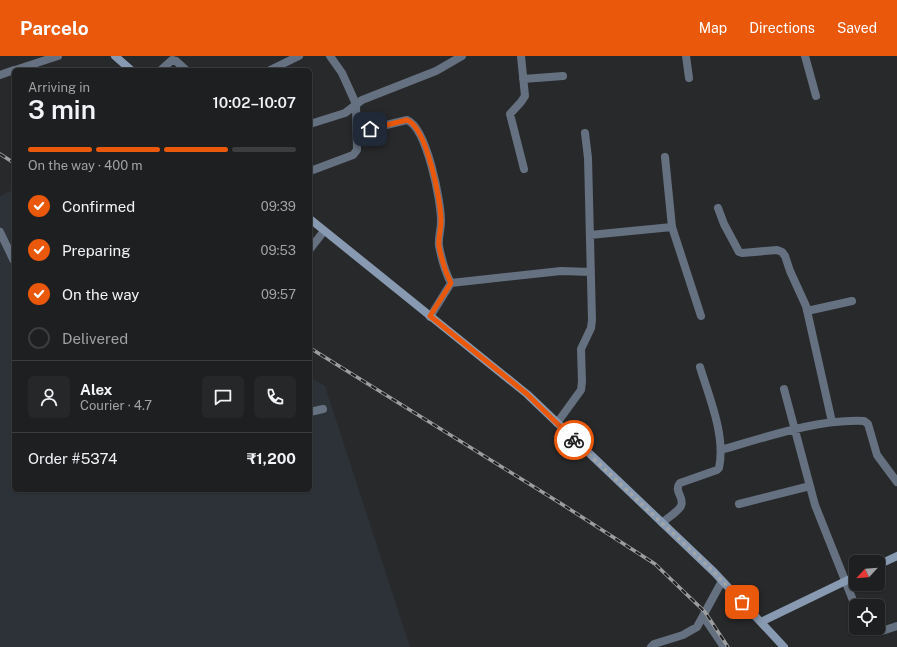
<!DOCTYPE html>
<meta charset="utf-8">
<style>
body{margin:0;font-family:"Public Sans",sans-serif;background:#262729;color:#f1f3f6;height:100vh;display:flex;flex-direction:column;font-size:15px;white-space:nowrap}
*{box-sizing:border-box;margin:0}
p{font-size:13px;color:#a1a2a5}
.icon{flex:none;width:22px;height:22px;fill:none;stroke:currentColor;stroke-width:2;stroke-linecap:round;stroke-linejoin:round}
.map{position:relative;flex:1;overflow:hidden}
.panel{position:absolute;left:12px;top:12px;width:300px;height:424px;display:flex;flex-direction:column;background:#1e1f20;border-radius:6px;box-shadow:0 1px 3px #0004,0 0 0 1px #3c3d3e}
.panel>*{flex:none}
.needle{width:26px;rotate:244deg}
.tools{position:absolute;left:849px;top:499px;display:grid;gap:8px}
.tools a{display:grid;place-items:center;width:36px;height:36px;border-radius:6px;background:#1e1f20;box-shadow:0 1px 3px #0004,0 0 0 1px #3c3d3e;font-size:20px}
.pin{position:absolute;display:grid;place-items:center;width:34px;height:34px;color:#fff;margin:-17px;border-radius:8px;box-shadow:0 2px 6px #0006}
.courier{position:absolute;display:grid;place-items:center;width:40px;height:40px;margin:-20px;border:3px solid #ea580c;border-radius:50%;background:#fff;color:#222;box-shadow:0 1px 5px #0007}
.overview em{font-style:normal;font-weight:600}
.overview div{display:flex;flex-direction:column-reverse}
.overview{display:flex;align-items:center;justify-content:space-between;height:68px;padding:0 16px}
h1{font-size:26px;font-weight:600;line-height:30px}
.bar{display:grid;grid-template-columns:repeat(4,1fr);gap:6px 4px;align-content:center;height:48px;padding:0 16px}
.bar i{height:5px;border-radius:3px;background:#3c3d3e}
.bar .active{background:#ea580c}
.bar p{grid-column:span 4}
.line{display:flex;align-items:center;gap:10px;padding:0 16px;border-top:1px solid #3c3d3e}
.line div{flex:1}
.round{display:grid;place-items:center;flex:none;width:42px;height:42px;border-radius:6px;background:#262729}
ol{padding:0 16px;list-style:none}
li{display:flex;align-items:center;gap:12px;height:44px}
li p{margin-inline-start:auto}
li .icon{padding:4px;border-radius:50%;background:#ea580c;color:#fff;stroke-width:4}
li:last-child{color:#a1a2a5}
li i{width:22px;height:22px;border:2px solid #3c3d3e;border-radius:50%}
header{display:flex;align-items:center;gap:24px;box-sizing:border-box;height:56px;padding:0 20px;background:#ea580c;color:#fff}
header strong{font-size:19px}
nav{display:flex;gap:22px;margin-inline-start:auto;font-size:14px}
.map>svg:first-child{display:block}
</style>
<header>
<strong>Parcelo</strong>
<nav><a>Map</a><a>Directions</a><a>Saved</a></nav>
</header>
<div class="map">
<svg width="897" height="591" viewBox="0 0 897 591">
<rect width="100%" height="100%" fill="#28292b"/>
<path fill="#2d3239" d="M10,135L14,137V434H310V321L325,330L410,591H0V140Z"/>
<g fill="none" stroke-linecap="round" stroke-linejoin="round">
<path stroke="#657180" stroke-width="8" d="M521,0L525,40L521,46L510,58L524,113
M686,0L689,22
M805,0L816,40
M15,14L58,0
M161,14L172,4L176,5L186,14
M270,14L299,0
M0,19L14,14
M523,23L563,20
M310,68L345,57L362,44L436,15L462,0
M357,76L407,64C427,72 441,145 441,165C441,174 438,182 439,190C441,200 446,218 451,227L561,215L591,216
M665,101L672,171L701,260
M313,114L353,99L357,94L356,48L342,17L330,0
M718,152L724,168L739,196L742,197L777,194L782,196L785,200L790,215L806,250L832,366
M0,176L14,205
M590,179L672,171
M310,193L324,175
M807,255L852,245
M430,261L451,227
M784,333L815,449L856,552
M310,356L323,353
M557,367L581,334L582,326L581,293L591,272L592,264L588,102L585,77
M721,394C767,381 816,363 864,365L868,368L877,399L897,426
M739,448L810,430
M662,467C667,462 678,456 681,450C685,441 673,435 680,427L717,414L719,412C726,380 709,341 700,311
M703,560L724,591
M875,572L882,575L897,570
M651,591L654,588L683,579L697,571L722,525"/>
<path stroke="#879ab1" stroke-width="8" d="M115,0L131,14
M310,163L527,338L714,516L784,591
M878,509L897,500
M761,566L856,520"/>
<g stroke="#9c9d9e" stroke-width="3.5">
<path id="rail" d="M0,98L14,107
M310,292L560,447L655,508L705,556L728,591"/>
</g>
<use href="#rail" stroke="#1e2022" stroke-width="2" stroke-dasharray="6" stroke-linecap="butt"/>
</g>
<g fill="none" stroke-linecap="round" stroke-linejoin="round">
<path stroke="#a4a5a6" stroke-width="4" stroke-dasharray="0 7.2" d="M574,384L714,516L742,546"/>
<path stroke="#ea580c" stroke-width="5" d="M370,73L407,64C427,72 441,145 441,165C441,174 438,182 439,190C441,201 446,217 451,227L430,260L527,338L574,384"/>
</g>
</svg>
<div class="tools">
<a><svg class="needle" viewBox="-14 -14 28 28"><path d="M0-13l5 13h-10z" fill="#e53935"/><path d="M0 13l5-13h-10z" fill="#a1a2a5"/></svg></a>
<a><svg class="icon" aria-label="locate" viewBox="0 0 24 24"><circle cx="12" cy="12" r="6"/><path d="M12 2v4M12 18v4M2 12h4M18 12h4"/></svg></a>
</div>
<div class="pin" style="left:742px;top:546px;background:#ea580c"><svg class="icon" aria-label="bag" viewBox="0 0 24 24"><path d="M5 8h14l-1 12H6zM9 8a3 3 0 0 1 6 0"/></svg></div>
<div class="pin" style="left:370px;top:73px;background:#1f2937"><svg class="icon" aria-label="home" viewBox="0 0 24 24"><path d="M3 11l9-7 9 7M6 9v11h12V9"/></svg></div>
<div class="courier" style="left:574px;top:384px"><svg class="icon" aria-label="bike" viewBox="0 0 24 24"><circle cx="6" cy="16" r="4"/><circle cx="18" cy="16" r="4"/><path d="M6 16l4-8h5l3 8M10 8l3 8H6M13 5h3"/></svg></div>
<section class="panel">
<div class="overview"><div><h1>3 min</h1><p>Arriving in</p></div><em>10:02–10:07</em></div>
<div class="bar"><i class="active"></i><i class="active"></i><i class="active"></i><i></i><p>On the way · 400 m</p></div>
<ol>
<li><svg class="icon" aria-label="check" viewBox="0 0 24 24"><path d="M5 12l5 5 9-10"/></svg>Confirmed<p>09:39</p></li>
<li><svg class="icon" aria-label="check" viewBox="0 0 24 24"><path d="M5 12l5 5 9-10"/></svg>Preparing<p>09:53</p></li>
<li><svg class="icon" aria-label="check" viewBox="0 0 24 24"><path d="M5 12l5 5 9-10"/></svg>On the way<p>09:57</p></li>
<li><i></i>Delivered</li>
</ol>
<div class="line" style="height:72px"><a class="round"><svg class="icon" aria-label="person" viewBox="0 0 24 24"><circle cx="12" cy="8" r="4"/><path d="M4 21q1-7 8-7t8 7"/></svg></a><div><b>Alex</b><p>Courier · 4.7</p></div><a class="round"><svg class="icon" aria-label="chat" viewBox="0 0 24 24"><path d="M4 5h16v11H9l-5 4z"/></svg></a><a class="round"><svg class="icon" aria-label="phone" viewBox="0 0 24 24"><path d="M5 4h4l2 5-3 2q2 4 5 5l2-3 5 2v4C11 20 4 13 5 4z"/></svg></a></div>
<div class="line" style="height:52px"><div>Order #5374</div><b>₹1,200</b></div>
</section>
</div>
